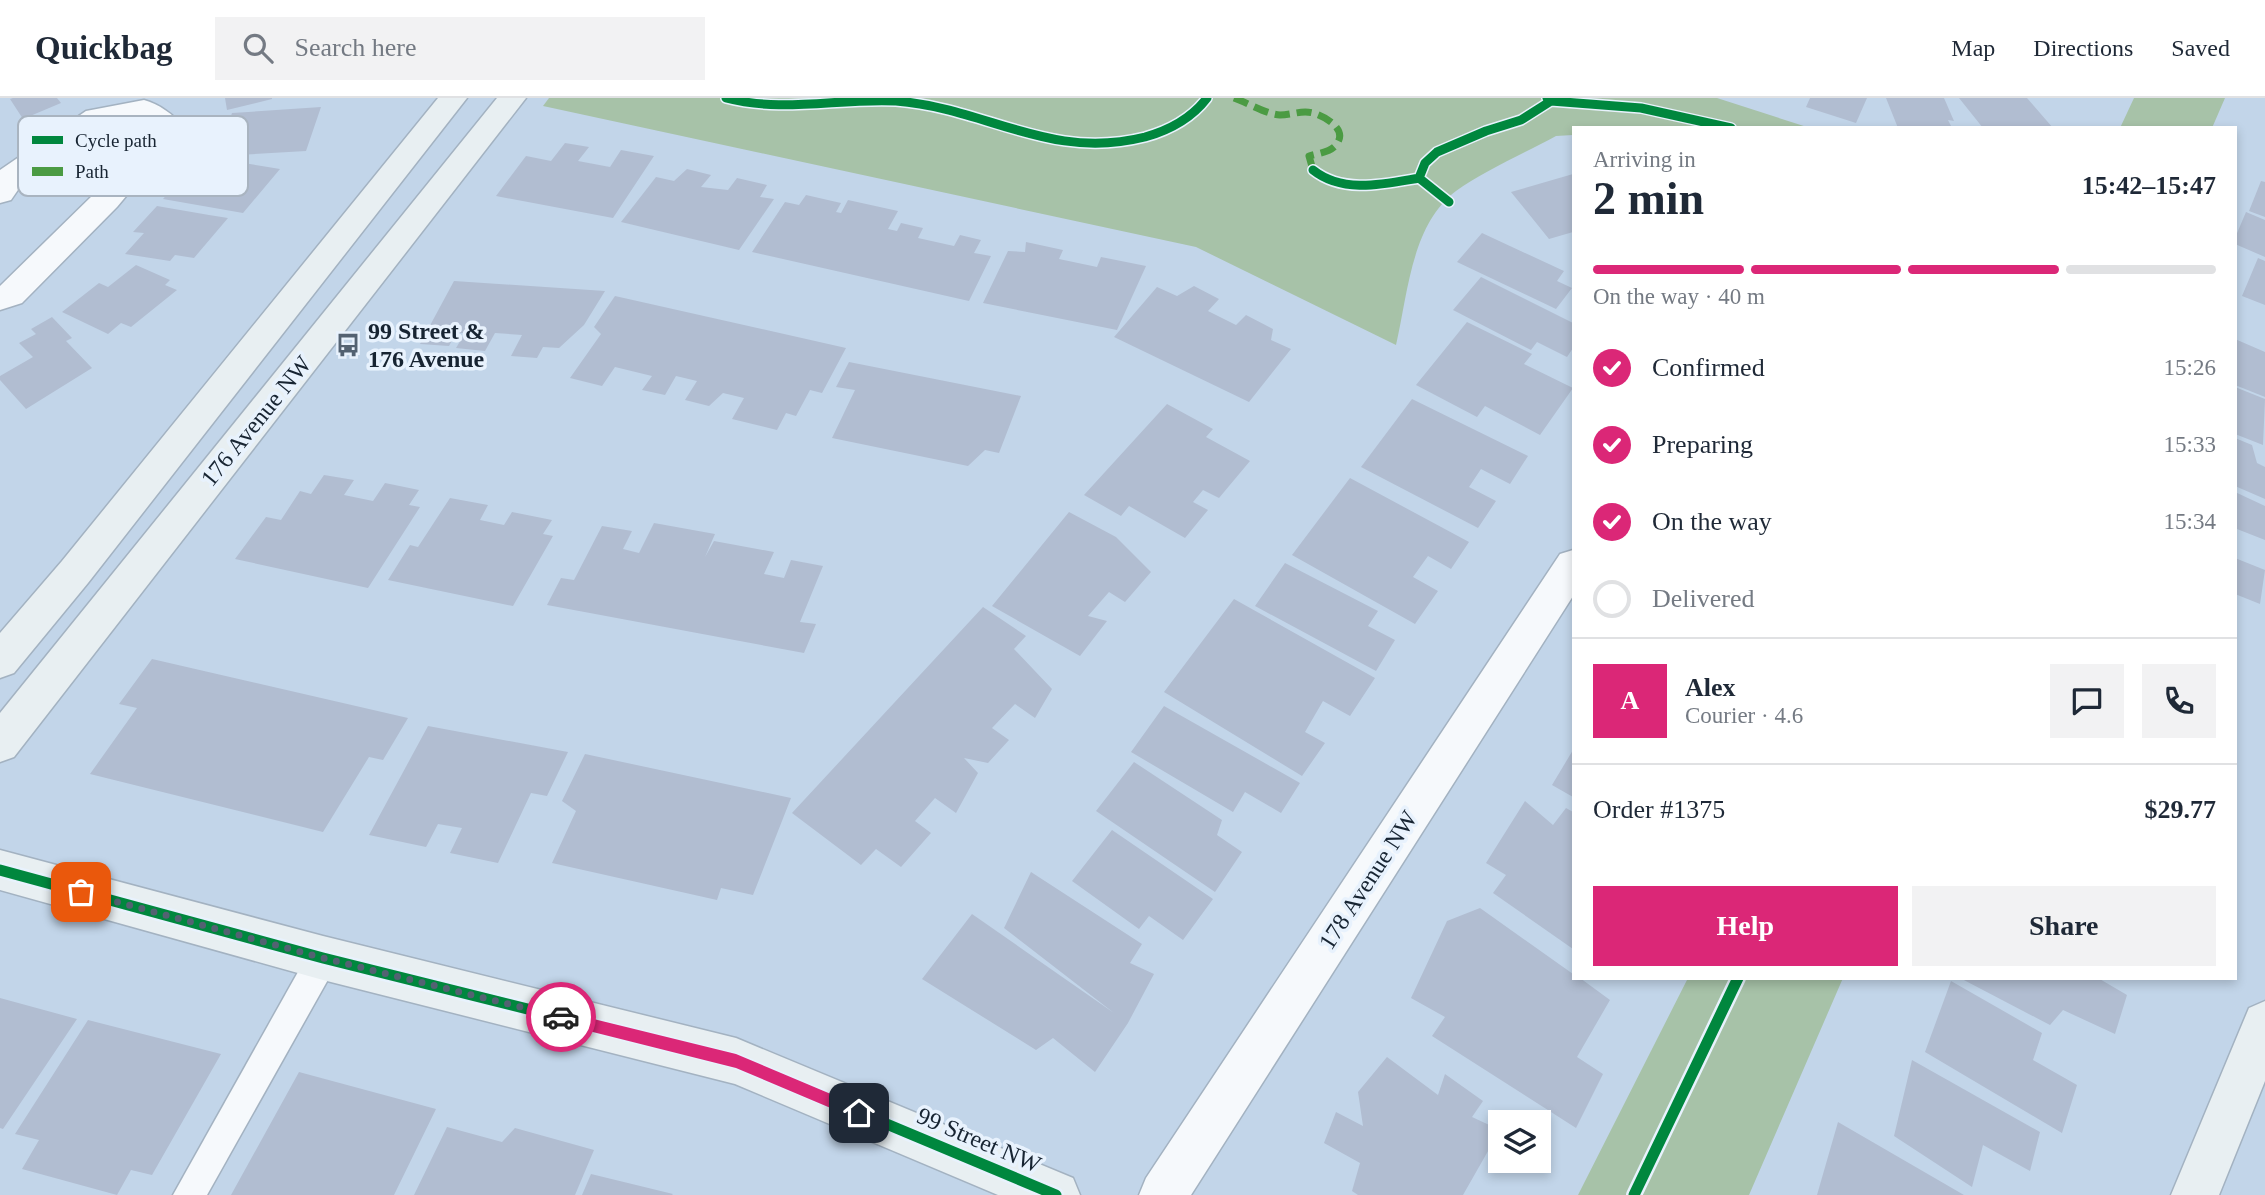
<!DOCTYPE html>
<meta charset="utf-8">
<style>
body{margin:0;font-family:Georgia,serif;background:#f2f2f3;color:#1f2937;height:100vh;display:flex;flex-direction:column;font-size:26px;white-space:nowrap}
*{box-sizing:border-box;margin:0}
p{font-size:23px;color:#747a83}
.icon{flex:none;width:38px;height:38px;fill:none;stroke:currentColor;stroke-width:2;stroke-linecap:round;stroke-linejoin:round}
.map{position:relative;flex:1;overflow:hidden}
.sheet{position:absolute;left:1572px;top:28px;width:665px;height:854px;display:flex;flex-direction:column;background:#fff;border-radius:0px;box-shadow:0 4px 10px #0003}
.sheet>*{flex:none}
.fabs{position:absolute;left:1488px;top:1012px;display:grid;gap:14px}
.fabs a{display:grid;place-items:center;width:63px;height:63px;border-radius:0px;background:#fff;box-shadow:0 4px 10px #0003;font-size:35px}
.pin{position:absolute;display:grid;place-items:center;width:60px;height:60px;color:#fff;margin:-30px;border-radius:14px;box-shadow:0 4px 10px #0006}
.courier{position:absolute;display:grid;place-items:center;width:70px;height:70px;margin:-35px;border:5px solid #db2777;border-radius:50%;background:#fff;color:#222;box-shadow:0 2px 9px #0007}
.headline em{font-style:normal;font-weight:700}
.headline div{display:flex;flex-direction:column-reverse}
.headline{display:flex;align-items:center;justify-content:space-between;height:119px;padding:0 21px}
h1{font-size:46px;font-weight:700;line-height:52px}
.bar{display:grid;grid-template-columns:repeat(4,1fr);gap:10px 7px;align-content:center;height:84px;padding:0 21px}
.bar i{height:9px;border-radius:5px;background:#e0e1e3}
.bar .current{background:#db2777}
.bar p{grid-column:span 4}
.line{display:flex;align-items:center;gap:18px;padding:0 21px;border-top:2px solid #e0e1e3}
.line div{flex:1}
.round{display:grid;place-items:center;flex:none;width:74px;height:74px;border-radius:0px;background:#f2f2f3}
ol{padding:0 21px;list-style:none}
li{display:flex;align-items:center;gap:21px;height:77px}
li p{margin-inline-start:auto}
li .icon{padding:7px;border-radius:50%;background:#db2777;color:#fff;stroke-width:4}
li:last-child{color:#747a83}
li i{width:38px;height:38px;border:4px solid #e0e1e3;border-radius:50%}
.primary-button{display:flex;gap:14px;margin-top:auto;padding:14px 21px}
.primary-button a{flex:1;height:80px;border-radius:0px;background:#db2777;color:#fff;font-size:28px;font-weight:700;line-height:80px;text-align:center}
.primary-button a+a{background:#f2f2f3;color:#1f2937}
header{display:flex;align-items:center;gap:42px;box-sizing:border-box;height:98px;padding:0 35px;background:#fff;border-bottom:2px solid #e0e1e3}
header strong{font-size:33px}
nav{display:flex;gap:38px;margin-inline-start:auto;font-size:24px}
.search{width:490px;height:63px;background:#f2f2f3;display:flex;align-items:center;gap:18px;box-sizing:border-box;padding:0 24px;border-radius:0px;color:#747a83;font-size:26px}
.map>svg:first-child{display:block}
</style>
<header>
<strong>Quickbag</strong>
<div class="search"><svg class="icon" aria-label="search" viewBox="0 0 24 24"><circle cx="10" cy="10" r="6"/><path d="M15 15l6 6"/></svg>Search here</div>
<nav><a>Map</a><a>Directions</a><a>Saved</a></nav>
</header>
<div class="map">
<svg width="2265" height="1097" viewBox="0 0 2265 1097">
<rect width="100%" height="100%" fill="#c2d5e9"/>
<path fill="#a7c2a8" d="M549,0H1717L1810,30H1573V37L1556,38C1527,54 1482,74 1456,93C1411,127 1408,196 1396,247L1196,149L543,8Z
M2134,0H2225L2212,30H2120Z
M1688,880H1843L1749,1097H1578Z"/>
<path fill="#b1bdd1" d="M13,0H57L61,5L23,21L10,1Z
M225,0H272V1L227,12Z
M1810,0H1867L1856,25L1806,9Z
M1886,0H1944L1954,23L1948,22L1952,30H1898Z
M1959,0H2027L2053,30H1983Z
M321,9L306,53L239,57L246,38L223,40L232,15Z
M565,45L589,49L578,63L610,69L621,52L654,58L613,120L496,98L526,58L551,63Z
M220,61L280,71L243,115L163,101L185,76L204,79Z
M687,71L711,77L701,89L728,92L737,80L767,87L760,99L774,101L739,152L621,124L656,79L674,83Z
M1573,76V134L1549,141L1511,94Z
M2261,83L2265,84V119L2249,113Z
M806,97L841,105L836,114L841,115L848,102L898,113L888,131L897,133L901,125L923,130L918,140L954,148L960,137L981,142L974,155L991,158L969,203L752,154L785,104L799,107Z
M157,108L209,117L228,120L194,160L175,157L170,163L125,156L144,135L133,134Z
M2246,114L2265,122V159L2235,146V140Z
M1482,135L1564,173L1557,183L1572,190L1556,211L1457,164Z
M1026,144L1063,152L1059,161L1097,169L1101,159L1146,168L1117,232L983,205L1008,153L1025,154Z
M2258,160L2265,163V207L2242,198Z
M136,167L170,182L165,187L177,192L131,229L121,225L108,236L62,214L99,185L108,189Z
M1481,179L1573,225V250L1567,259L1537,244L1531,252L1453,212Z
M454,183L605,193L584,227L559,250L543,249L537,260L511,258L522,237L495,235L485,253L456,250L465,235H456L449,248L420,246Z
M1194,188L1219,201L1208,213L1236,227L1246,217L1273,231L1271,242L1291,251L1249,304L1114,239L1157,189L1177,198Z
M615,198L846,250L822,295L810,292L796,318L786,315L777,332L732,321L744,300L723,295L709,308L685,302L697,283L676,278L665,297L642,292L652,278L615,269L602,288L570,280L601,236L594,229Z
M52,219L72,240L66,243L92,270L26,311L0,282V278L33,259L19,245L36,236L31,231Z
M1467,224L1532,256L1524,266L1573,290L1540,337L1485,308L1477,319L1416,287Z
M2235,241L2265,254V299L2235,287Z
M849,264L1021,298L999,355L985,352L968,368L832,340L855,292L836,289Z
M2235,289L2265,301L2263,347L2235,336Z
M1412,301L1528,358L1510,386L1481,371L1469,389L1496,403L1478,430L1361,369Z
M1167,306L1213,331L1206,339L1250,363L1219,400L1203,392L1193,404L1208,412L1185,440L1129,408L1121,418L1084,397Z
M2235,340L2252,347L2257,365L2265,369V401L2235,388Z
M324,377L354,382L344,397L373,403L385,385L419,392L409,407L420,409L368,490L235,461L266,419L281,422L300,393L311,396Z
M1350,380L1469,444L1451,471L1428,458L1413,479L1438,493L1415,526L1292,457Z
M2235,394L2265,408V442L2237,431L2235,435Z
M450,400L488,407L480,422L504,427L512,414L552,422L543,436L553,438L513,508L388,482L410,447L418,449Z
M1069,414L1116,439L1151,474L1125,504L1109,494L1088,518L1107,523L1080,558L992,508Z
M654,425L715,436L705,459L714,443L774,454L764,476L784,480L791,462L823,468L800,524L816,526L804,555L547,507L561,480L574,482L602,428L632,433L623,451L639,455Z
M2235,460L2265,472L2260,506L2235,496Z
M1285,465L1378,513L1368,528L1395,542L1376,573L1255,508Z
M1234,501L1375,580L1350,618L1323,603L1305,634L1325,645L1302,678L1164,594Z
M983,509L1026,538L1014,551L1052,591L1035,620L1015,606L992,630L1009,642L988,665L964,660L978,675L956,715L935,700L915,723L931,735L901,769L876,751L861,767L792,715Z
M152,561L408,620L383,662L369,659L323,734L90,676L137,610L119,606Z
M1164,608L1300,685L1281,715L1245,694L1233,714L1131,654Z
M428,628L568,654L547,698L531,695L498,765L450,755L462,730L438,726L426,749L369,737Z
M1573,652V699L1552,687Z
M585,656L791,700L753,797L721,790L717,802L552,765L576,713L562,703Z
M1134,664L1222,722L1217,737L1242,754L1215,794L1096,713Z
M1525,703L1553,727L1566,710L1573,714V851L1493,795L1506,777L1486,765Z
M1112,732L1213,801L1183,842L1149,818L1139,831L1072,783Z
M1031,774L1142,846L1130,865L1154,876L1128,925L1095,974L1053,940L1036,952L922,881L972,816L1114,915L1004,830Z
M1480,810L1573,876V880H1580L1610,902L1577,959L1603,976L1576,1030L1432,938L1445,919L1411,900L1447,823Z
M1960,880H2098L2127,897L2115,936L2063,912L2050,927Z
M1951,883L2042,935L2033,962L2077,987L2062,1035L1925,954Z
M0,900L77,921L3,1031L0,1030Z
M88,922L221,956L152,1077L131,1072L117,1097L22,1071L39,1042L15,1036Z
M1387,959L1438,997L1445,976L1483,1003L1472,1019L1500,1032L1463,1097H1358L1352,1093L1360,1065L1324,1045L1336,1014L1363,1028L1358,994Z
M1912,962L2040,1034L2030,1073L1983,1047L1972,1089L1894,1038Z
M299,974L436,1011L394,1097H231Z
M1838,1024L1964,1097H1817Z
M447,1029L502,1044L515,1030L594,1052L575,1097H414Z
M591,1076L673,1096L672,1097H582Z"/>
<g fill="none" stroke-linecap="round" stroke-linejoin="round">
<g stroke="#a3b2c1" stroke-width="3">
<path id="lane" d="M323,845L334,849L338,860L334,871L207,1097H173L312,849Z"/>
</g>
<g stroke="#a3b2c1" stroke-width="3">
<path id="street" d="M144,2C158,6 174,16 183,29L178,36L117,109L22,205L0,212V188L95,95L151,30L139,21L105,28L22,86L11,102L0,105V72L86,13Z
M1573,452V498L1191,1097H1139L1146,1080L1560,456Z"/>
</g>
<g stroke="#a3b2c1" stroke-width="3">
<path id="secondary" d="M438,0H467L88,485L14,575L0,580V535L62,463Z
M497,0H526L14,659L0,664V615Z
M0,752L323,838L736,940L1073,1080L1080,1097H998L735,986L323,882L0,792Z
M2265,903V983L2219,1097H2171L2249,910Z"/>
</g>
<use href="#lane" fill="#f6f9fc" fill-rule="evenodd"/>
<use href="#street" fill="#f6f9fc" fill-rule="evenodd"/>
<use href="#secondary" fill="#e8eff2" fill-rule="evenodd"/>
<path stroke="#4b9b43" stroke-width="7" stroke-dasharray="15 7" stroke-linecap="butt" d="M1234,0C1248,5 1266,16 1280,17C1292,17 1301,12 1313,15C1324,18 1346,30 1338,44C1333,54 1319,55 1309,58L1313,72"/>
<g stroke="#e8f2fd" stroke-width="12">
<path id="cycleway-far1" d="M726,0C783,15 838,0 896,3C987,10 1049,63 1145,39C1170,32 1191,21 1207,0
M1551,3L1641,10L1731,30
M1313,72C1343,96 1384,86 1419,80
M1449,104L1419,80L1425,65L1437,54L1486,33L1521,22L1551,3L1547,0"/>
</g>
<g stroke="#e8f2fd" stroke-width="16">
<path id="cycleway" d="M0,772L323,860L736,963L1056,1097
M1634,1097L1738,880"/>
</g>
<use href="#cycleway-far1" stroke="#00873e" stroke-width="9"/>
<use href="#cycleway" stroke="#00873e" stroke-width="11"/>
</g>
<path fill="#db2777" d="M561,913L736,956L864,1010L866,1015L859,1022L736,970L561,926L554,919Z"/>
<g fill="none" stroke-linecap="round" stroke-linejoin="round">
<path stroke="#536272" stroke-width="7" stroke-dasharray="0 12.6" d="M81,794L323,860L561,919"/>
</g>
<defs>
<g id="bus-bare" transform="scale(1.89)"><path d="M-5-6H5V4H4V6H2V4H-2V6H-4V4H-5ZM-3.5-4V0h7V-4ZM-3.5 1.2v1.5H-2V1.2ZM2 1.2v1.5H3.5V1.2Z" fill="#536272" stroke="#e8f2fd" stroke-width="2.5" paint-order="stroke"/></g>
</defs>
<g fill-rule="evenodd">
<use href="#bus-bare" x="348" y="247"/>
</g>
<g text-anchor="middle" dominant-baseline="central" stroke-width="7" stroke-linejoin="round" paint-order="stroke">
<g font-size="24" font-weight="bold" fill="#172432" stroke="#e8f2fd" text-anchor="start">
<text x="368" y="233">99 Street &amp;<tspan x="368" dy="28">176 Avenue</tspan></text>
</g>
<g font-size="24" fill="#172432" stroke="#e8f2fd">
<text transform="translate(256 323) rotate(-51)">176 Avenue NW</text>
<text transform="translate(1368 782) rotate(-57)">178 Avenue NW</text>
<text transform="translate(979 1042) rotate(23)">99 Street NW</text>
</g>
</g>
<rect x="18" y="18" width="230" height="80" rx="10" fill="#e8f2fd" stroke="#a9b4c0" stroke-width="2"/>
<rect x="32" y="38" width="31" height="8" fill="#00873e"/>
<rect x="32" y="69" width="31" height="9" fill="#4b9b43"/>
<g font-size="19" fill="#172432">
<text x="75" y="49">Cycle path</text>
<text x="75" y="80">Path</text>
</g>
</svg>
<div class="fabs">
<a><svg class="icon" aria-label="layers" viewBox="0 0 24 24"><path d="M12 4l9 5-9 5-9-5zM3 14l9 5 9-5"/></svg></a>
</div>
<div class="pin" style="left:81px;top:794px;background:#ea580c"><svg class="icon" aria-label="bag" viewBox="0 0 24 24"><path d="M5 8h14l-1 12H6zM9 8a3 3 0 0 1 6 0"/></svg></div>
<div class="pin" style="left:859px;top:1015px;background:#1f2937"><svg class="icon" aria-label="home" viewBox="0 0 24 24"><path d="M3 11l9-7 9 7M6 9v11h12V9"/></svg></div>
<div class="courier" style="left:561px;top:919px"><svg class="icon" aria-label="car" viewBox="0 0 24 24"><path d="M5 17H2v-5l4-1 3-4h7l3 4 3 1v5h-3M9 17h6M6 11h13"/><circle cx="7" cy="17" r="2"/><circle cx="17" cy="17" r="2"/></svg></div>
<section class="sheet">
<div class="headline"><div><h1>2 min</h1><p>Arriving in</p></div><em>15:42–15:47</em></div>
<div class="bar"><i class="current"></i><i class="current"></i><i class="current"></i><i></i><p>On the way · 40 m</p></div>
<ol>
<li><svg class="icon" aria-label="check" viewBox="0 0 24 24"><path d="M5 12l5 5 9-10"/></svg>Confirmed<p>15:26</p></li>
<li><svg class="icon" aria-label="check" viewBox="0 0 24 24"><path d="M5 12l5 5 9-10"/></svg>Preparing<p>15:33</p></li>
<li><svg class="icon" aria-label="check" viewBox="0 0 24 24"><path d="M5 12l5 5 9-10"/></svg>On the way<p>15:34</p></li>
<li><i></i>Delivered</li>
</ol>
<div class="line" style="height:126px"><b class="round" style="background:#db2777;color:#fff">A</b><div><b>Alex</b><p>Courier · 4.6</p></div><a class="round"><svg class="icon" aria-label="chat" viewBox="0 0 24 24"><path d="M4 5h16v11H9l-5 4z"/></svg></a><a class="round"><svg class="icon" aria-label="phone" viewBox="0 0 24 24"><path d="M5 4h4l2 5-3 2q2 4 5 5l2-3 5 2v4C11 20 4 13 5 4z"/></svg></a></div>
<div class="line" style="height:91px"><div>Order #1375</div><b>$29.77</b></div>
<div class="primary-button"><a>Help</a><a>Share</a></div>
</section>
</div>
